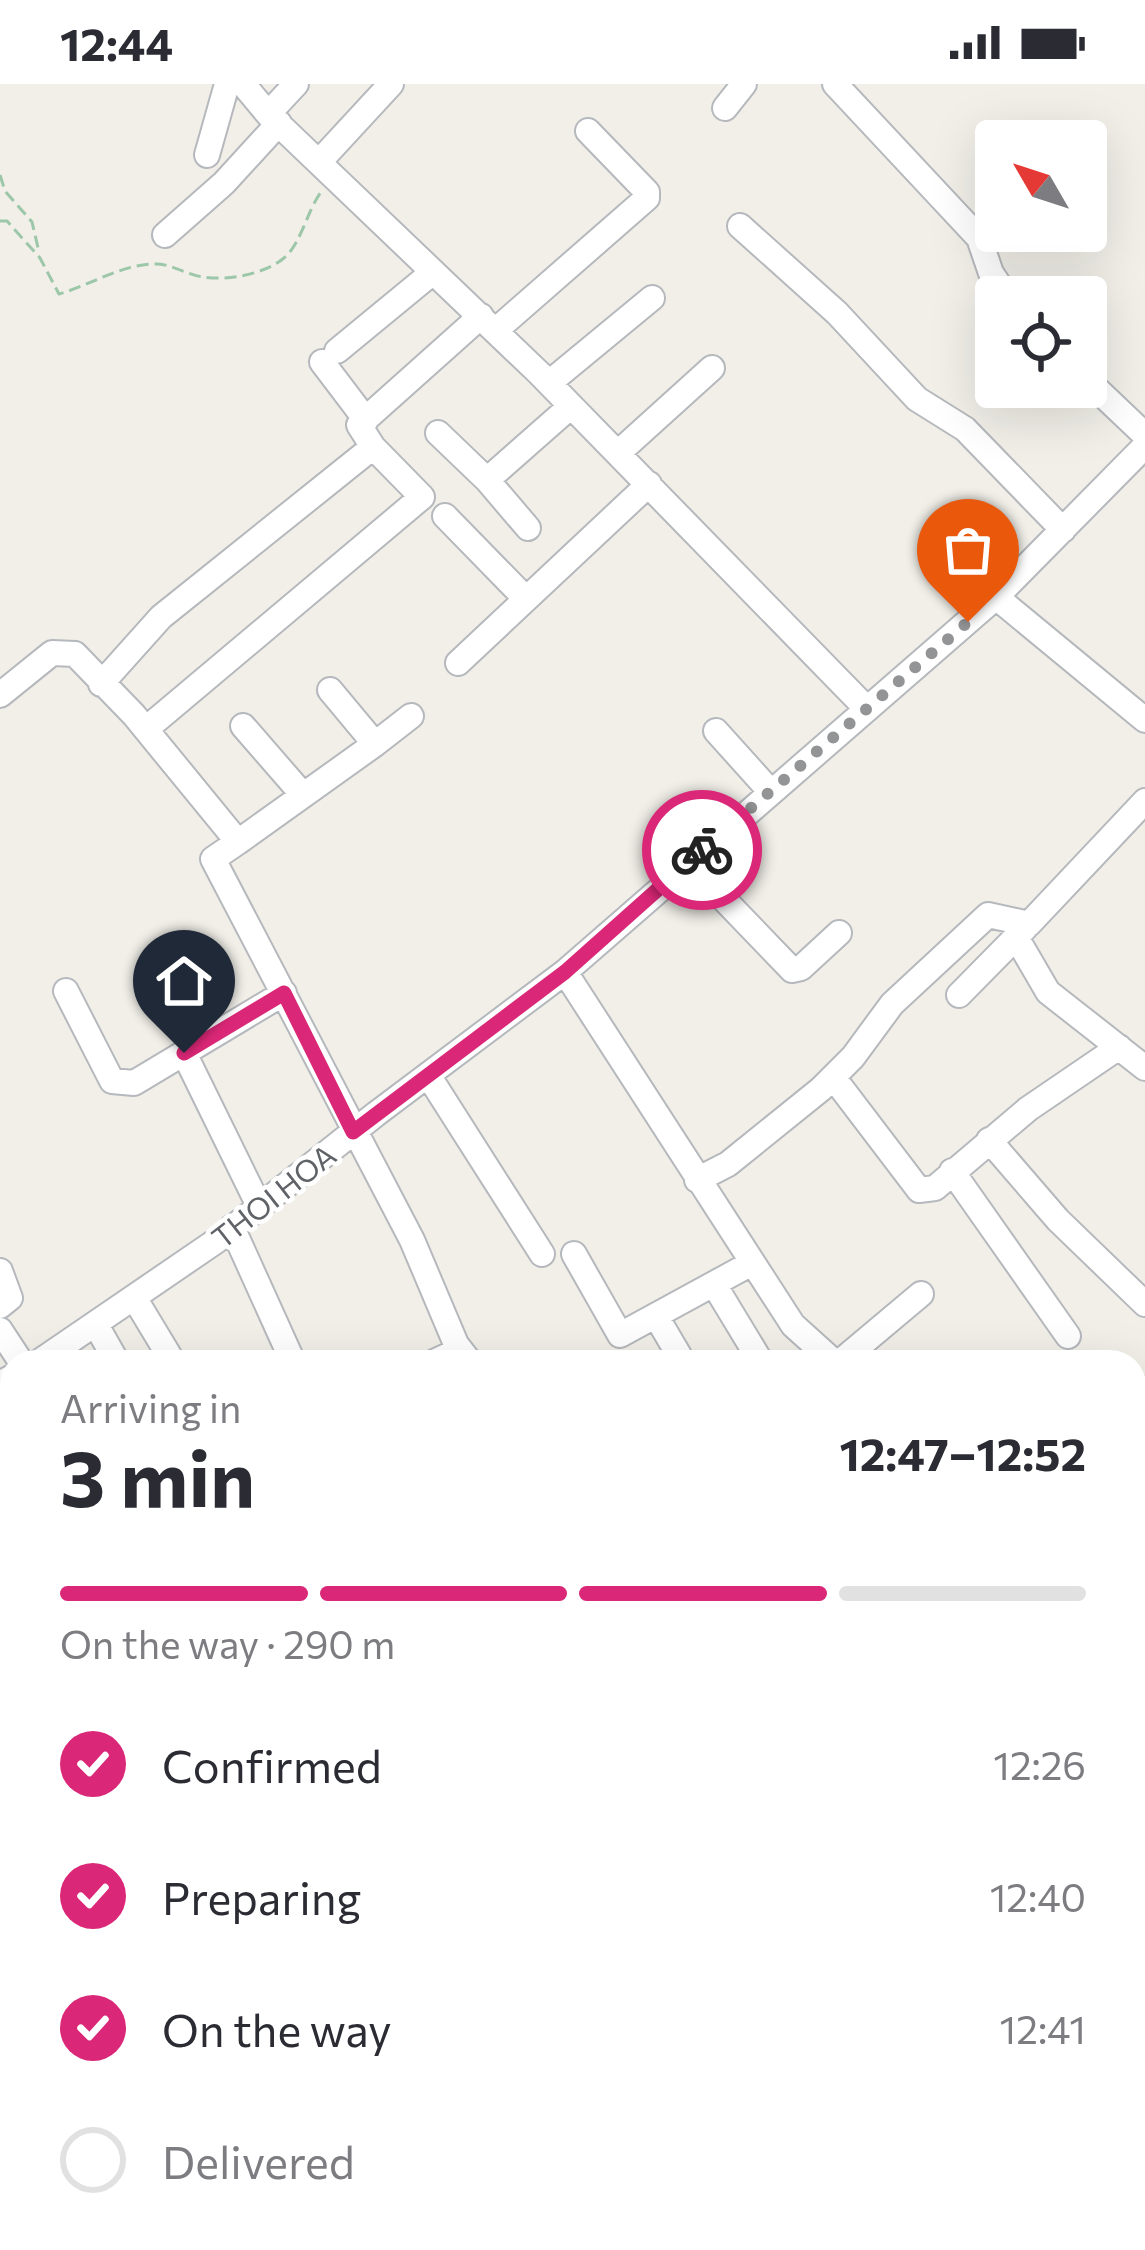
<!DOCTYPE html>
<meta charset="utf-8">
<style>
body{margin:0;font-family:Commissioner,sans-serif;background:#f7f7f7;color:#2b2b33;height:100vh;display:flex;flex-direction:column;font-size:45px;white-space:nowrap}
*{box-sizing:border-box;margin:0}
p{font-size:39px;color:#7c7c81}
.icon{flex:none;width:66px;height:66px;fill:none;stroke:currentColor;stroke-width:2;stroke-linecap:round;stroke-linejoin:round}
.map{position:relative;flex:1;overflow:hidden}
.panel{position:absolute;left:0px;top:1266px;width:1146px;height:900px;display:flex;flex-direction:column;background:#fff;border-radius:36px 36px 0 0;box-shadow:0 12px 48px #0002}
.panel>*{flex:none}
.needle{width:78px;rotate:309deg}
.tools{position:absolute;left:975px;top:36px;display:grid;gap:24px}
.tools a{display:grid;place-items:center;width:132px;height:132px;border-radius:12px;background:#fff;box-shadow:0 12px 48px #0002;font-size:60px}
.pin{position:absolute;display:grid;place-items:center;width:102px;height:102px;color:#fff;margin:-123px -51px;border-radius:50% 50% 50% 0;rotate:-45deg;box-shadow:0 0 12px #0007}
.pin .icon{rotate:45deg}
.courier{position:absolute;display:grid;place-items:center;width:120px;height:120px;margin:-60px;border:9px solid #db2777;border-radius:50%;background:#fff;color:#222;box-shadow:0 3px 15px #0007}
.head em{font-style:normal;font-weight:700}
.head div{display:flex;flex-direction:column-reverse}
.head{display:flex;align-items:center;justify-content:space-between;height:204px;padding:0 60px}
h1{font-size:78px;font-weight:700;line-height:90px}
.bar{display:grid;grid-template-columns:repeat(4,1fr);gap:18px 12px;align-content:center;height:144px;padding:0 60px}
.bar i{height:15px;border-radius:9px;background:#e1e1e2}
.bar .active{background:#db2777}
.bar p{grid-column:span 4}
ol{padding:0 60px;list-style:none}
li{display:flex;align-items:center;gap:36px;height:132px}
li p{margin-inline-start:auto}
li .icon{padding:12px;border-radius:50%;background:#db2777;color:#fff;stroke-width:4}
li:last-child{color:#7c7c81}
li i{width:66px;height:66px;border:6px solid #e1e1e2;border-radius:50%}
.status{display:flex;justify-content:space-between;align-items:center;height:84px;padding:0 60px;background:#fff;direction:ltr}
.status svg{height:33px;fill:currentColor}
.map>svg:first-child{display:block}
</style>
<div class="status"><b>12:44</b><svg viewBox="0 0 49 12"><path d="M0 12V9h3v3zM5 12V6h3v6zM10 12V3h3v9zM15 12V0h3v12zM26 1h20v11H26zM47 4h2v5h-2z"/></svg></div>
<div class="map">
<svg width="1145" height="2166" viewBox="0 0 1145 2166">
<rect width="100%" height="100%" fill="#f1efe8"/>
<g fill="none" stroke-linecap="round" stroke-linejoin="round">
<g stroke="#b5b8bc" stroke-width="28">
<path id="minor" d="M243,0L268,30L539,289L867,625
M835,0L979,154L991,189L1007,213
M725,24L744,0
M268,30L296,0
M207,71L227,0
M319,78L391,0
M740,142L837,229L917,315L965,345L1063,446
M165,151L224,99L279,39
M496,246L647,114V108L588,47
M337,267L433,188
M322,278L366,336
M1086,295L1145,351
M549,299L652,214
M438,349L487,396L571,322
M618,369L712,284
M487,396L528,444
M445,432L526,515
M996,513L1145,636
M458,579L649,400
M101,600L161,533L373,363L359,341L481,232
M0,611L52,569L75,570L134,631L238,758L213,775L412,1156L456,1260L470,1278
M243,642L303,711
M146,645L422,413L373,363
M716,647L770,707
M375,660L411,632
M238,758L375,660L330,606
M688,778L792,886L801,884L839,849
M1016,853L1048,908L1145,984
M565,888L793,1241L834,1278
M66,907L112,997L134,999L284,909
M959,911L1025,844
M184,969L259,1122
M428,991L542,1170
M833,993L919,1106L935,1104L1028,1025L1119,963
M989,1056L1058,1136L1145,1220
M952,1087L1068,1252
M697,1096L728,1080L821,1005L853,973L892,920L988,831L1029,840L1145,717
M232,1143L293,1278
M574,1170L620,1251L752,1179
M0,1187L10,1214L0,1222
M715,1202L761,1278
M135,1215L173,1278
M656,1232L683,1278
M96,1241L117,1278
M0,1246L21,1278
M39,1278L216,1157L376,1030L565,888L996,513L1145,362
M434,1278L460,1266
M840,1278L921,1210
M0,1300L12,1293
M0,1701L12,1692
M0,1717L12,1734
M0,2093L12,2106
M58,2154L67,2166"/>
</g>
<path stroke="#9cc7a9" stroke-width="3" stroke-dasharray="12 6" stroke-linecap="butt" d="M0,91L5,107L32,138L39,168
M0,137H7L40,174L59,210C91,201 123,179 158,180C173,181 188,191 203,193C228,197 265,190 284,174C301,160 307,127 321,108"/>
<use href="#minor" stroke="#fff" stroke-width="24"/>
</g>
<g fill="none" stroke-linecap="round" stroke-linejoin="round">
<path stroke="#929495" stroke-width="12" stroke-dasharray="0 21.6" d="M702,766L968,538"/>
<path stroke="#db2777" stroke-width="15" d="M184,969L284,909L353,1048L565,888L702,766"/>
</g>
<g text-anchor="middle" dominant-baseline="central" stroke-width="9" stroke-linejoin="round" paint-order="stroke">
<g font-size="30" fill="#5f6368" stroke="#fff">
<text transform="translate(273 1111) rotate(-38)">THOI HOA</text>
</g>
</g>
</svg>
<div class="tools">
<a><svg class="needle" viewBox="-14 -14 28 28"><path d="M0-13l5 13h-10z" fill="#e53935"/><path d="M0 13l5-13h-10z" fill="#7c7c81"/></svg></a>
<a><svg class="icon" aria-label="locate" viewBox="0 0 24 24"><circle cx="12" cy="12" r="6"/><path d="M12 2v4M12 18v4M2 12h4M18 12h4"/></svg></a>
</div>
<div class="pin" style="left:968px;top:538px;background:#ea580c"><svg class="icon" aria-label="bag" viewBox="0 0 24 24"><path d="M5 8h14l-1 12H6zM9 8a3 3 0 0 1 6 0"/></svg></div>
<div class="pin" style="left:184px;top:969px;background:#1f2937"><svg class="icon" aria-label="home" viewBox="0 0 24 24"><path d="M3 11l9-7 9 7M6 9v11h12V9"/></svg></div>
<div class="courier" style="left:702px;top:766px"><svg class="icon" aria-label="bike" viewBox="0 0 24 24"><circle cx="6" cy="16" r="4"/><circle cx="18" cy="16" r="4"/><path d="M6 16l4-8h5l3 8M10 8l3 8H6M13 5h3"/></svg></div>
<section class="panel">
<div class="head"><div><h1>3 min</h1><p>Arriving in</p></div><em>12:47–12:52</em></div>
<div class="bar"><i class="active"></i><i class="active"></i><i class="active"></i><i></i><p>On the way · 290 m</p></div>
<ol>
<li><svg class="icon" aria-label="check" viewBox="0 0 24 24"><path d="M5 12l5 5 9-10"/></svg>Confirmed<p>12:26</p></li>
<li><svg class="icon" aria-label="check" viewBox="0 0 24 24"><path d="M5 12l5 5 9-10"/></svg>Preparing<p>12:40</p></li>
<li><svg class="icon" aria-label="check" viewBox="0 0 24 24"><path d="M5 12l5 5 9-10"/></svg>On the way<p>12:41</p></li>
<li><i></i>Delivered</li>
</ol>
</section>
</div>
